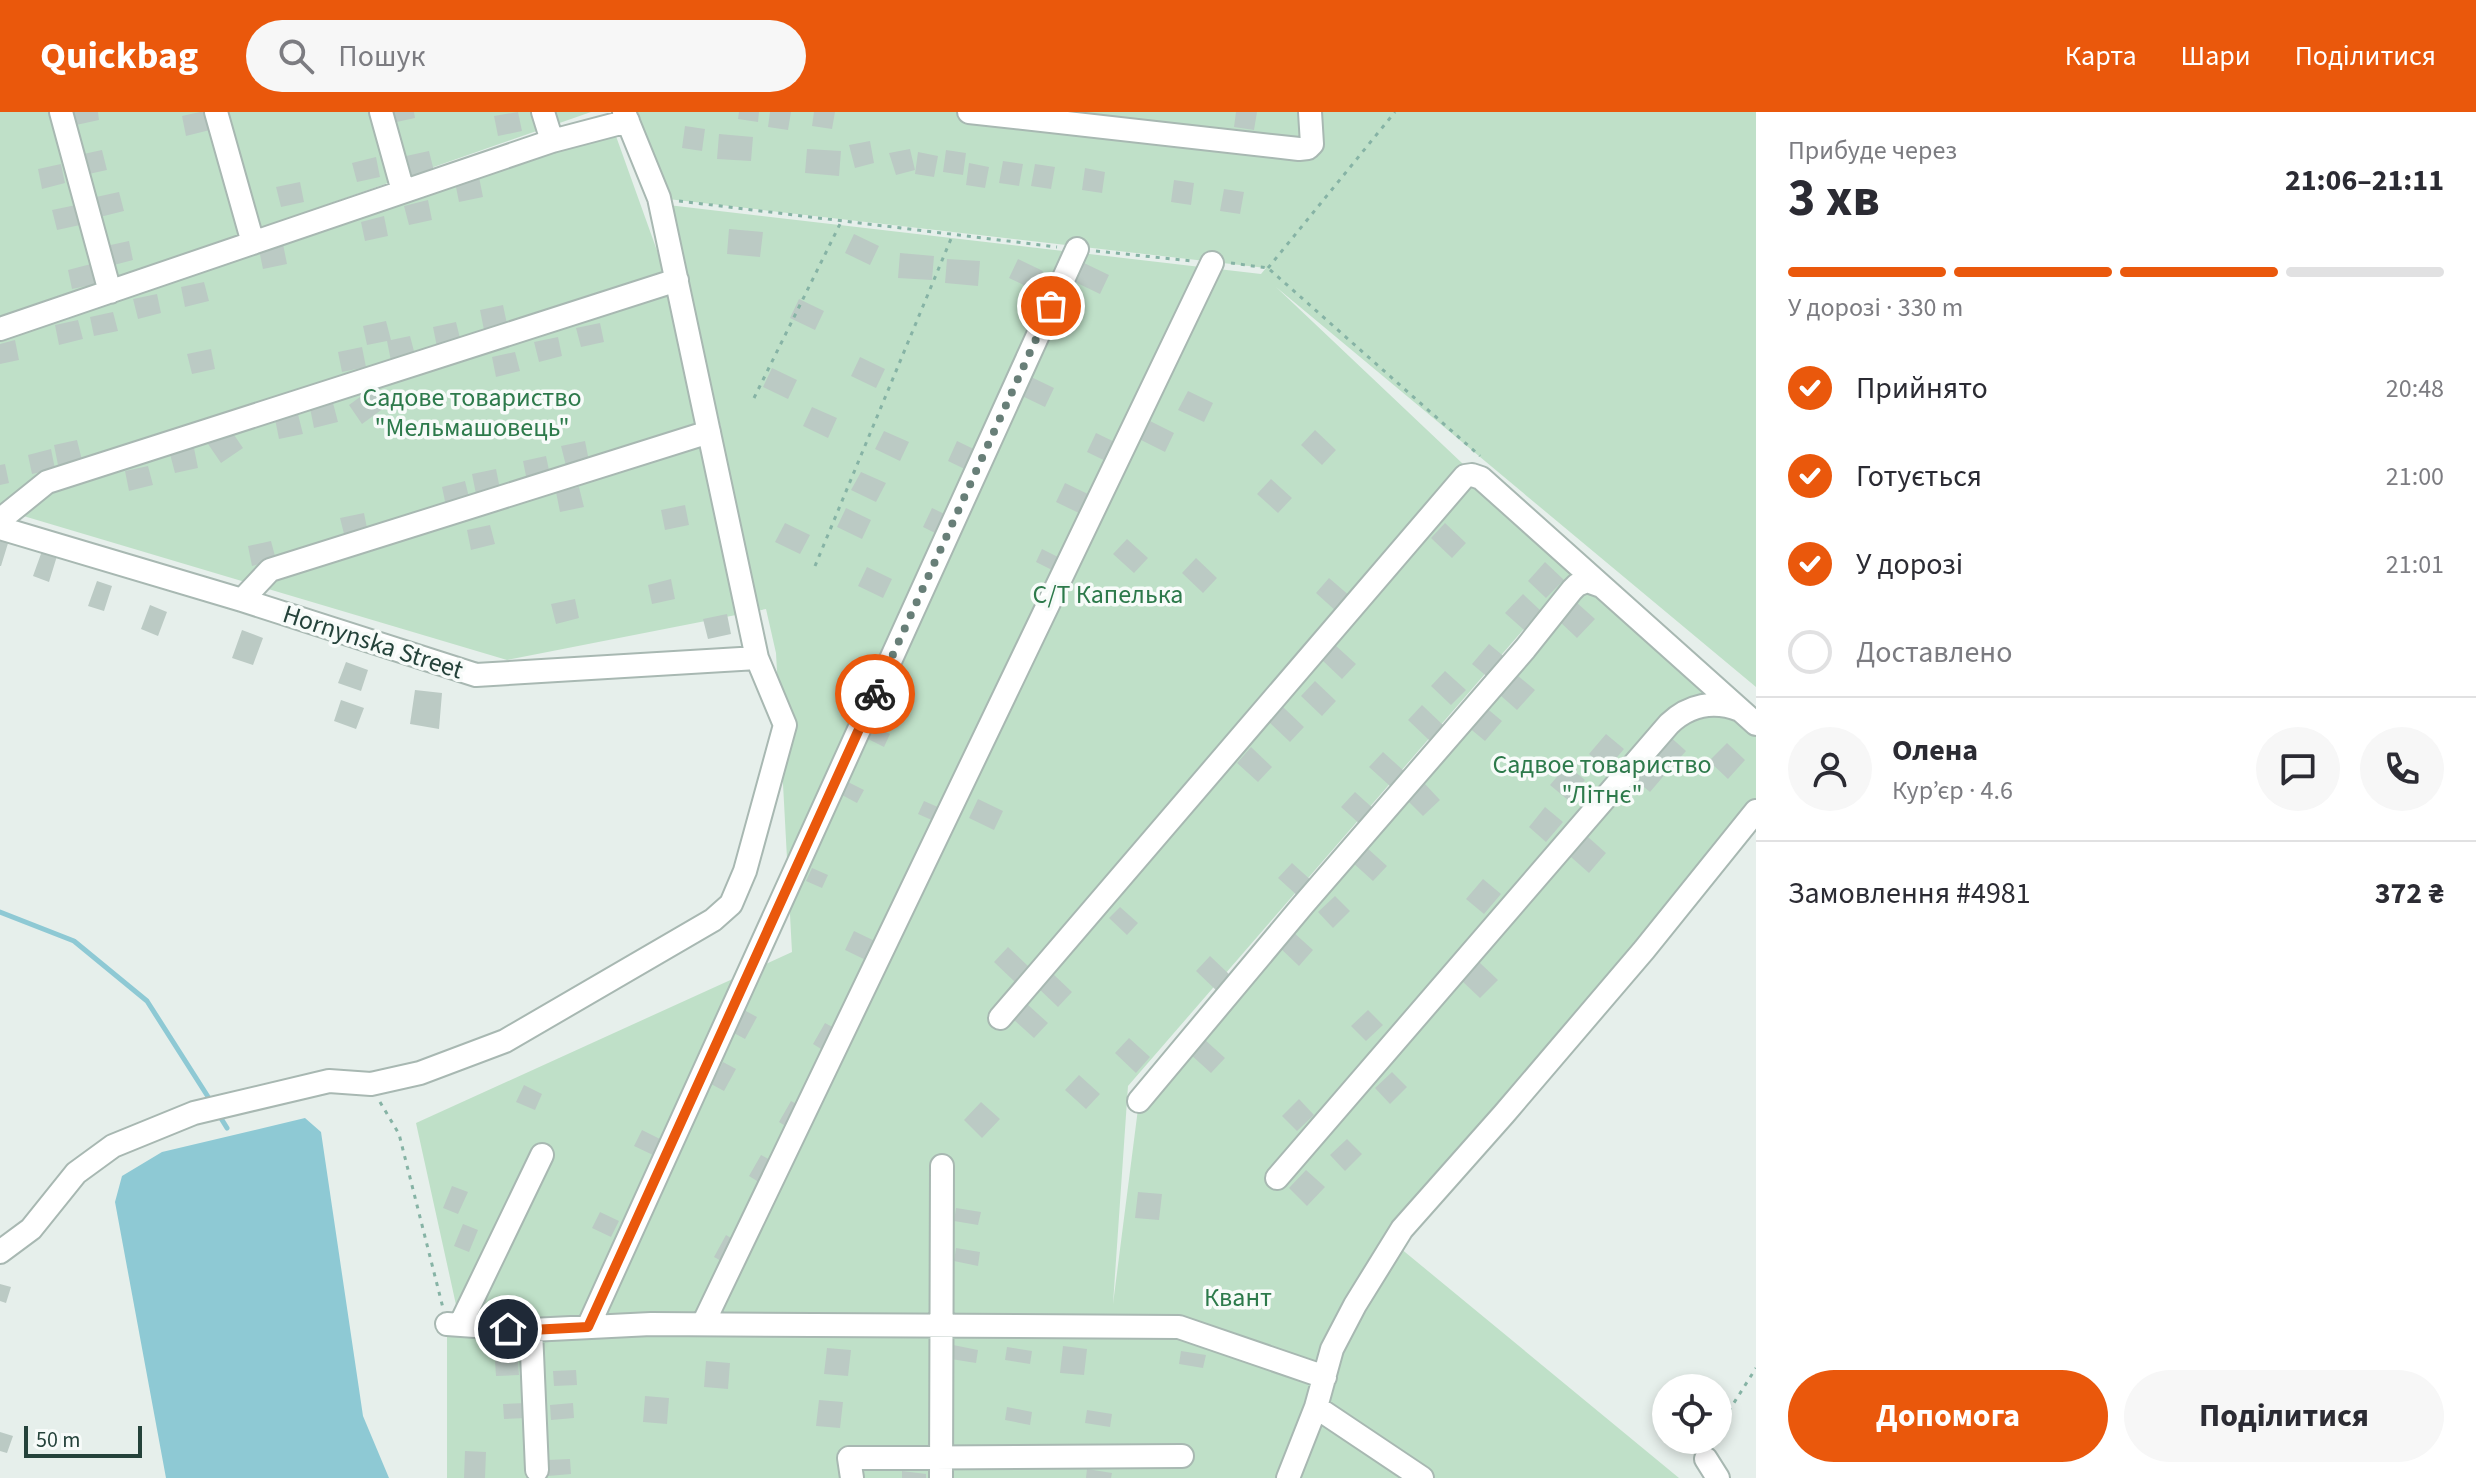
<!DOCTYPE html>
<html lang="uk">
<meta charset="utf-8">
<style>
body{margin:0;font-family:"Source Sans 3",sans-serif;background:#f7f7f7;color:#2b2b33;height:100vh;display:flex;flex-direction:column;font-size:30px;white-space:nowrap}
*{box-sizing:border-box;margin:0}
p{font-size:26px;color:#7c7c81}
.icon{flex:none;width:44px;height:44px;fill:none;stroke:currentColor;stroke-width:2;stroke-linecap:round;stroke-linejoin:round}
.map{position:relative;flex:1;overflow:hidden}
.panel{display:flex;flex-direction:column;background:#fff;width:720px}
.panel>*{flex:none}
.buttons{position:absolute;left:1652px;top:1262px;display:grid;gap:16px}
.buttons a{display:grid;place-items:center;width:80px;height:80px;border-radius:50%;background:#fff;box-shadow:0 4px 12px #0003;font-size:40px}
.scale{position:absolute;left:24px;bottom:20px;width:118px;box-sizing:border-box;padding-left:8px;border:4px solid #24423a;border-top:0;font-size:22px;line-height:28px;white-space:nowrap;color:#24423a;-webkit-text-stroke:6px #f7fbf9;paint-order:stroke}
.pin{position:absolute;display:grid;place-items:center;width:68px;height:68px;color:#fff;margin:-34px;border:4px solid #fff;border-radius:50%;box-shadow:0 2px 8px #0007}
.courier{position:absolute;display:grid;place-items:center;width:80px;height:80px;margin:-40px;border:6px solid #ea580c;border-radius:50%;background:#fff;color:#222;box-shadow:0 2px 10px #0007}
.head em{font-style:normal;font-weight:700}
.head div{display:flex;flex-direction:column-reverse}
.head{display:flex;align-items:center;justify-content:space-between;height:136px;padding:0 32px}
h1{font-size:52px;font-weight:700;line-height:60px}
.bar{display:grid;grid-template-columns:repeat(4,1fr);gap:12px 8px;align-content:center;height:96px;padding:0 32px}
.bar i{height:10px;border-radius:6px;background:#e1e1e2}
.bar .current{background:#ea580c}
.bar p{grid-column:span 4}
.line{display:flex;align-items:center;gap:20px;padding:0 32px;border-top:2px solid #e1e1e2}
.line div{flex:1}
.round{display:grid;place-items:center;flex:none;width:84px;height:84px;border-radius:42px;background:#f7f7f7}
ol{padding:0 32px;list-style:none}
li{display:flex;align-items:center;gap:24px;height:88px}
li p{margin-inline-start:auto}
li .icon{padding:8px;border-radius:50%;background:#ea580c;color:#fff;stroke-width:4}
li:last-child{color:#7c7c81}
li i{width:44px;height:44px;border:4px solid #e1e1e2;border-radius:50%}
.button{display:flex;gap:16px;margin-top:auto;padding:16px 32px}
.button a{flex:1;height:92px;border-radius:48px;background:#ea580c;color:#fff;font-size:32px;font-weight:700;line-height:92px;text-align:center}
.button a+a{background:#f7f7f7;color:#2b2b33}
header{display:flex;align-items:center;gap:48px;box-sizing:border-box;height:112px;padding:0 40px;background:#ea580c;color:#fff}
header strong{font-size:38px}
nav{display:flex;gap:44px;margin-inline-start:auto;font-size:28px}
.search{width:560px;height:72px;background:#f7f7f7;display:flex;align-items:center;gap:20px;box-sizing:border-box;padding:0 28px;border-radius:44px;color:#7c7c81;font-size:30px}
main{display:flex;flex:1;min-height:0}
.map>svg:first-child{display:block}
</style>
<header>
<strong>Quickbag</strong>
<div class="search"><svg class="icon" aria-label="search" viewBox="0 0 24 24"><circle cx="10" cy="10" r="6"/><path d="M15 15l6 6"/></svg>Пошук</div>
<nav><a>Карта</a><a>Шари</a><a>Поділитися</a></nav>
</header>
<main>
<div class="map">
<svg width="1756" height="1366" viewBox="0 0 1756 1366">
<rect width="100%" height="100%" fill="#e6efeb"/>
<path fill="#bfe0c8" d="M0,0H591L0,207Z
M631,0H1756V575L1276,175L1575,458L1128,974L1113,1192L1139,989L1580,471L1756,600V709L1394,1131L1679,1366H447V1212L460,1211L416,1011L792,840L776,541L766,497L507,548L0,397V215L612,13L722,320L668,93L1261,162L1266,156L659,86Z"/>
<path fill="#8ec9d4" d="M305,1006L321,1020L363,1304L389,1366H166L115,1090L122,1064L162,1040Z"/>
<g fill="none" stroke-linecap="round" stroke-linejoin="round">
<path stroke="#8ec9d4" stroke-width="5" d="M0,800L74,829L147,889L212,991
M219,1003L227,1016"/>
</g>
<path fill="#bbcac4" d="M73,0H98L99,8L76,13Z
M200,0H206L210,18L186,24L182,4Z
M389,0H414L415,6L392,11Z
M518,0L522,19L498,24L494,4Z
M739,0H759L758,10L738,7Z
M770,0H791L788,18L768,15Z
M814,0H835L832,17L812,14Z
M1236,0H1257L1254,18L1234,15Z
M685,14L705,17L702,39L682,36Z
M719,22L753,25L751,49L717,47Z
M870,29L874,51L855,56L849,33Z
M807,37L841,39L839,64L805,61Z
M910,37L915,58L896,63L889,41Z
M102,38L107,58L84,63L79,43Z
M946,38L966,41L963,63L943,60Z
M429,39L434,59L410,64L406,44Z
M918,40L938,44L934,65L915,62Z
M376,45L380,65L357,70L352,51Z
M1003,49L1023,52L1019,74L999,71Z
M969,51L989,55L985,76L966,73Z
M61,52L65,71L42,77L38,57Z
M1035,52L1055,55L1051,77L1031,74Z
M1085,56L1105,60L1102,81L1082,78Z
M479,65L483,85L459,90L455,70Z
M1174,68L1194,71L1191,93L1171,90Z
M300,70L304,90L281,95L276,75Z
M1224,77L1244,80L1240,102L1220,99Z
M119,80L124,99L100,105L96,85Z
M428,88L432,108L409,113L404,94Z
M76,93L80,113L57,118L52,98Z
M384,104L388,124L365,129L361,110Z
M729,117L763,120L760,145L727,142Z
M854,122L879,134L870,153L845,141Z
M129,129L133,148L110,154L106,134Z
M283,132L287,152L263,157L259,138Z
M900,141L934,144L932,168L898,166Z
M947,147L980,149L978,174L945,171Z
M1018,147L1043,159L1034,178L1009,166Z
M1084,151L1109,163L1100,182L1075,170Z
M91,152L96,172L72,177L68,158Z
M204,170L209,189L185,195L181,175Z
M157,182L161,201L138,207L133,187Z
M799,187L824,199L815,218L790,206Z
M503,193L507,212L484,218L480,198Z
M113,200L118,219L94,224L90,205Z
M78,208L83,227L59,233L55,213Z
M386,209L391,228L410,224L415,243L391,249L387,229L367,233L363,214Z
M456,210L461,230L437,235L433,215Z
M600,211L604,230L581,235L576,216Z
M558,225L562,244L539,250L534,230Z
M15,228L19,248L0,252V232Z
M362,235L366,255L342,260L338,240Z
M211,237L215,257L192,262L187,242Z
M515,240L520,259L496,265L492,245Z
M860,245L885,257L876,276L851,264Z
M772,256L797,268L788,287L763,275Z
M1029,264L1054,276L1045,295L1020,283Z
M371,277L384,296L362,312L349,293Z
M1188,279L1213,291L1204,310L1178,298Z
M333,291L338,310L314,316L310,296Z
M812,295L837,306L828,326L803,314Z
M298,302L303,322L279,327L275,307Z
M1150,309L1174,321L1165,340L1141,328Z
M230,317L243,336L221,351L208,332Z
M1315,318L1336,338L1322,353L1301,333Z
M884,319L909,330L900,349L875,337Z
M1096,321L1121,333L1112,352L1087,340Z
M77,328L82,348L58,353L54,333Z
M585,329L589,349L566,354L561,334Z
M957,329L982,341L973,361L948,349Z
M194,336L198,356L175,361L170,342Z
M51,337L55,357L32,362L28,343Z
M546,344L550,363L527,369L523,349Z
M5,352L9,371L0,373V353Z
M148,354L153,373L129,379L125,359Z
M496,357L500,377L476,382L472,362Z
M861,360L886,371L876,390L851,378Z
M1271,367L1292,386L1278,401L1257,382Z
M465,369L470,389L446,394L442,375Z
M1065,371L1090,383L1081,402L1056,390Z
M579,375L584,395L560,400L556,380Z
M685,393L689,413L665,418L661,398Z
M846,396L871,408L862,427L837,415Z
M932,396L957,408L947,427L923,415Z
M364,401L368,421L345,426L340,406Z
M785,411L810,423L800,442L775,430Z
M1445,411L1466,431L1452,446L1431,426Z
M490,413L495,432L471,438L467,418Z
M0,425L9,428L1,454H0Z
M1127,427L1148,446L1134,461L1113,442Z
M271,429L276,448L252,454L248,434Z
M1042,437L1058,445L1052,458L1036,450Z
M42,439L57,444L49,470L33,464Z
M1196,446L1217,466L1203,481L1182,461Z
M1545,450L1564,468L1546,486L1528,469Z
M867,455L892,467L883,486L858,474Z
M1329,466L1351,485L1337,500L1316,481Z
M671,467L675,487L652,492L648,473Z
M97,469L112,474L104,499L88,494Z
M1523,482L1541,499L1524,518L1505,501Z
M575,487L579,506L556,512L551,492Z
M1576,490L1595,507L1577,526L1558,508Z
M150,493L167,500L158,524L141,517Z
M727,502L731,522L708,527L703,507Z
M242,518L263,526L253,553L232,546Z
M1489,532L1507,547L1490,567L1472,552Z
M1335,533L1356,552L1342,567L1321,547Z
M346,550L368,558L361,579L338,571Z
M1445,559L1466,578L1451,593L1431,574Z
M1517,563L1535,578L1517,598L1500,583Z
M1315,569L1336,589L1322,604L1301,584Z
M415,578L442,581L439,617L410,612Z
M341,588L364,596L356,617L334,609Z
M1422,593L1443,613L1429,628L1408,608Z
M1484,594L1502,609L1485,629L1467,614Z
M1283,595L1304,615L1290,630L1269,610Z
M874,614L890,622L884,635L868,627Z
M1606,622L1624,637L1607,657L1589,642Z
M1667,622L1686,639L1669,658L1650,641Z
M1727,631L1745,648L1728,667L1709,649Z
M1251,635L1272,655L1258,670L1237,651Z
M1383,640L1404,659L1390,674L1369,655Z
M1649,644L1667,660L1650,680L1632,665Z
M1567,653L1585,668L1568,688L1550,673Z
M848,670L864,678L857,691L842,683Z
M1425,672L1440,688L1423,704L1408,689Z
M1355,680L1376,699L1362,714L1341,695Z
M978,687L1003,699L994,718L969,706Z
M924,689L940,696L934,709L918,702Z
M1545,695L1563,710L1546,730L1529,715Z
M1588,725L1606,741L1589,761L1571,745Z
M1366,735L1387,754L1373,769L1352,750Z
M1292,751L1313,770L1299,785L1278,766Z
M812,756L828,763L822,776L806,769Z
M1483,767L1501,782L1484,802L1466,787Z
M1335,784L1350,799L1333,816L1318,800Z
M1120,795L1138,811L1127,823L1109,806Z
M854,819L879,831L870,850L845,838Z
M1292,819L1313,838L1299,854L1278,834Z
M1008,835L1029,855L1015,870L994,850Z
M1210,844L1231,864L1217,879L1196,859Z
M1479,850L1498,868L1480,886L1462,869Z
M1051,860L1072,880L1058,895L1037,875Z
M1027,892L1048,911L1034,926L1013,907Z
M744,898L757,905L745,927L732,920Z
M1368,898L1383,913L1366,929L1351,914Z
M825,911L838,918L826,940L813,932Z
M1129,926L1150,945L1136,961L1115,941Z
M1204,927L1225,946L1211,961L1190,942Z
M723,950L736,957L724,979L711,972Z
M1392,960L1407,975L1390,992L1375,976Z
M1079,963L1100,982L1086,997L1065,978Z
M524,973L542,982L535,998L516,990Z
M1299,987L1314,1003L1297,1019L1282,1004Z
M791,989L804,996L792,1018L779,1010Z
M981,990L1000,1007L982,1026L964,1008Z
M642,1018L660,1027L653,1043L634,1034Z
M1347,1027L1362,1042L1345,1059L1330,1043Z
M761,1043L774,1050L762,1072L749,1064Z
M1306,1058L1325,1075L1307,1094L1289,1076Z
M452,1074L468,1080L458,1102L443,1096Z
M1138,1080L1162,1082L1159,1108L1135,1106Z
M956,1096L981,1100L978,1113L954,1109Z
M600,1100L619,1109L611,1125L592,1116Z
M463,1112L478,1118L469,1140L454,1134Z
M726,1123L739,1131L727,1152L714,1145Z
M956,1136L980,1140L978,1154L954,1149Z
M0,1172L11,1175L6,1191L0,1189Z
M953,1233L978,1238L976,1251L951,1247Z
M1063,1234L1087,1237L1084,1263L1060,1261Z
M1007,1235L1032,1239L1030,1252L1005,1248Z
M827,1236L851,1238L848,1264L824,1262Z
M1181,1239L1206,1243L1203,1256L1179,1252Z
M518,1248L519,1263L496,1264L495,1249Z
M706,1249L730,1251L728,1277L704,1275Z
M576,1258L577,1273L554,1274L553,1259Z
M645,1284L669,1286L667,1312L643,1310Z
M819,1288L843,1290L840,1316L816,1314Z
M526,1291L527,1306L504,1307L503,1292Z
M573,1291L574,1306L551,1308L550,1293Z
M1007,1295L1032,1300L1030,1313L1005,1308Z
M1087,1298L1112,1302L1110,1315L1085,1311Z
M0,1320L13,1324L7,1341L0,1339Z
M465,1339L486,1340L485,1366H464Z
M570,1347L571,1362L548,1364L547,1348Z
M1087,1357L1112,1361L1111,1366H1086Z
M902,1359L926,1362V1366H902Z"/>
<g fill="none" stroke-linecap="round" stroke-linejoin="round">
<g stroke="#a8b8b2" stroke-width="26">
<path id="minor" d="M61,0L110,180
M216,0L253,131
M381,0L403,79
M543,0L552,29
M969,0L1299,37L1308,36L1312,32L1310,0
M0,217L552,29L628,9
M0,408L47,370L677,168
M0,416L242,488L476,563L757,546
M242,488L270,458L709,320
M1000,906L1465,364L1472,363L1481,366L1756,612
M1139,989L1303,793L1525,537L1572,478L1577,473L1587,469L1601,474
M1277,1066L1669,612C1689,593 1714,588 1740,598
M0,1140L31,1117L76,1061L113,1034L194,1001L329,969L371,972L420,961L505,929L713,808L731,792L745,759L785,613L757,546L659,86L624,0
M447,1212L531,1218L651,1212L1179,1215L1325,1265
M703,1212L1212,151
M460,1213L542,1043
M588,1215L1077,137
M531,1218L537,1358
M1316,1295L1422,1366
M1706,1347L1718,1366
M852,1366L849,1346L1182,1344
M941,1366L942,1054
M1288,1366L1316,1295L1332,1237L1355,1193L1402,1117L1504,1002L1644,838L1756,699"/>
</g>
<path stroke="#86b3a5" stroke-width="3" stroke-dasharray="4 6" stroke-linecap="butt" d="M679,89L1057,135
M1096,139L1192,149
M1231,151L1268,156L1480,344
M1268,156L1395,0
M754,286L842,108
M815,454L953,122
M380,990L399,1022L443,1196
M1718,1316L1756,1256"/>
<use href="#minor" stroke="#fff" stroke-width="22"/>
</g>
<g fill="none" stroke-linecap="round" stroke-linejoin="round">
<path stroke="#687f78" stroke-width="8" stroke-dasharray="0 14.4" d="M875,582L1051,194"/>
<path stroke="#ea580c" stroke-width="10" d="M508,1217L531,1218L588,1215L875,582"/>
</g>
<g text-anchor="middle" dominant-baseline="central" stroke-width="7" stroke-linejoin="round" paint-order="stroke">
<g font-size="26" fill="#2d7a4b" stroke="#f7fbf9">
<text x="472" y="285">Садове товариство<tspan x="472" dy="30">"Мельмашовець"</tspan></text>
<text x="1108" y="482">С/Т Капелька</text>
<text x="1602" y="652">Садвое товариство<tspan x="1602" dy="30">"Літнє"</tspan></text>
<text x="1238" y="1185">Квант</text>
</g>
<g font-size="26" fill="#24423a" stroke="#f7fbf9">
<text transform="translate(373 530) rotate(18)">Hornynska Street</text>
</g>
</g>
</svg>
<div class="buttons">
<a><svg class="icon" aria-label="locate" viewBox="0 0 24 24"><circle cx="12" cy="12" r="6"/><path d="M12 2v4M12 18v4M2 12h4M18 12h4"/></svg></a>
</div>
<div class="scale">50 m</div>
<div class="pin" style="left:1051px;top:194px;background:#ea580c"><svg class="icon" aria-label="bag" viewBox="0 0 24 24"><path d="M5 8h14l-1 12H6zM9 8a3 3 0 0 1 6 0"/></svg></div>
<div class="pin" style="left:508px;top:1217px;background:#1f2937"><svg class="icon" aria-label="home" viewBox="0 0 24 24"><path d="M3 11l9-7 9 7M6 9v11h12V9"/></svg></div>
<div class="courier" style="left:875px;top:582px"><svg class="icon" aria-label="bike" viewBox="0 0 24 24"><circle cx="6" cy="16" r="4"/><circle cx="18" cy="16" r="4"/><path d="M6 16l4-8h5l3 8M10 8l3 8H6M13 5h3"/></svg></div>
</div>
<section class="panel">
<div class="head"><div><h1>3 хв</h1><p>Прибуде через</p></div><em>21:06–21:11</em></div>
<div class="bar"><i class="current"></i><i class="current"></i><i class="current"></i><i></i><p>У дорозі · 330 m</p></div>
<ol>
<li><svg class="icon" aria-label="check" viewBox="0 0 24 24"><path d="M5 12l5 5 9-10"/></svg>Прийнято<p>20:48</p></li>
<li><svg class="icon" aria-label="check" viewBox="0 0 24 24"><path d="M5 12l5 5 9-10"/></svg>Готується<p>21:00</p></li>
<li><svg class="icon" aria-label="check" viewBox="0 0 24 24"><path d="M5 12l5 5 9-10"/></svg>У дорозі<p>21:01</p></li>
<li><i></i>Доставлено</li>
</ol>
<div class="line" style="height:144px"><a class="round"><svg class="icon" aria-label="person" viewBox="0 0 24 24"><circle cx="12" cy="8" r="4"/><path d="M4 21q1-7 8-7t8 7"/></svg></a><div><b>Олена</b><p>Кур’єр · 4.6</p></div><a class="round"><svg class="icon" aria-label="chat" viewBox="0 0 24 24"><path d="M4 5h16v11H9l-5 4z"/></svg></a><a class="round"><svg class="icon" aria-label="phone" viewBox="0 0 24 24"><path d="M5 4h4l2 5-3 2q2 4 5 5l2-3 5 2v4C11 20 4 13 5 4z"/></svg></a></div>
<div class="line" style="height:104px"><div>Замовлення #4981</div><b>372 ₴</b></div>
<div class="button"><a>Допомога</a><a>Поділитися</a></div>
</section>
</main>
